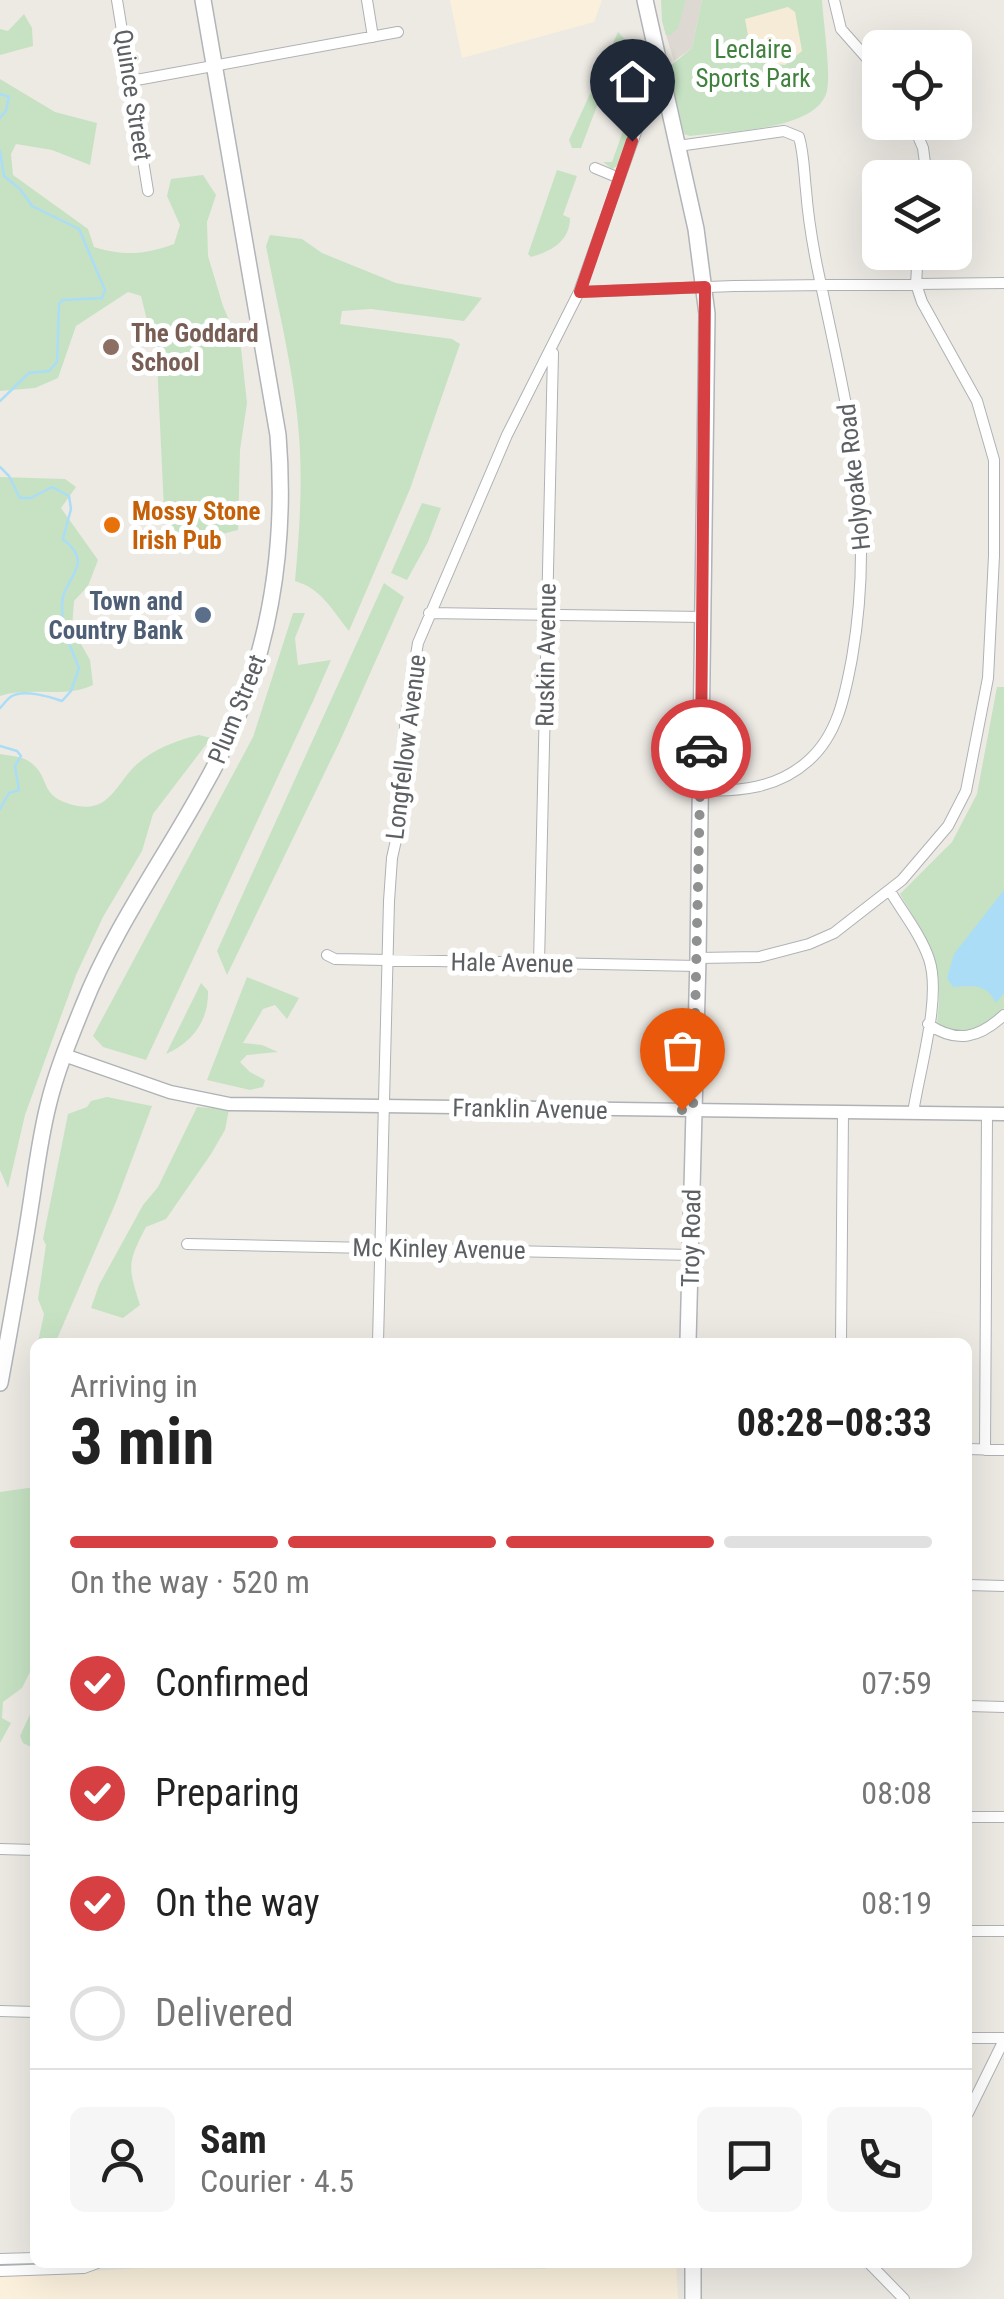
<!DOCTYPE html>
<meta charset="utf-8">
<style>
body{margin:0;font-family:"Roboto Condensed",sans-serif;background:#f6f6f6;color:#222;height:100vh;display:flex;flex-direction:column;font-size:38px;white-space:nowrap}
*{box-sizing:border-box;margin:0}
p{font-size:32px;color:#767676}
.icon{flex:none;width:55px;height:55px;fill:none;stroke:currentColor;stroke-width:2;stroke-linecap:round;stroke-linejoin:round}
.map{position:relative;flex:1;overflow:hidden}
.sheet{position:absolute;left:30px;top:1338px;width:942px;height:930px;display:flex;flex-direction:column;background:#fff;border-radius:15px;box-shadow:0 10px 40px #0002}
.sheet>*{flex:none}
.controls{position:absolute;left:862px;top:30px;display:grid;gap:20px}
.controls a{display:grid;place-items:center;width:110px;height:110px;border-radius:15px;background:#fff;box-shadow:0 10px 40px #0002;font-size:50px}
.pin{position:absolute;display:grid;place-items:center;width:85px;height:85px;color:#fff;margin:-102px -42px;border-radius:50% 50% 50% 0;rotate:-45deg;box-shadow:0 0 10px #0007}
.pin .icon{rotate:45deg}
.courier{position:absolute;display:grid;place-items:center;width:100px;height:100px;margin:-50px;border:8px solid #d74043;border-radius:50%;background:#fff;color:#222;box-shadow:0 2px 12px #0007}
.headline em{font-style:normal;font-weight:700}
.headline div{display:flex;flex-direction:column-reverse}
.headline{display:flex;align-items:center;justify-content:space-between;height:170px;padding:0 40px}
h1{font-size:65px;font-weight:700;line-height:75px}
.bar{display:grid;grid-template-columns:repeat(4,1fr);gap:15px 10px;align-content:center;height:120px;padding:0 40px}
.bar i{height:12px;border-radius:8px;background:#e0e0e0}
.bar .active{background:#d74043}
.bar p{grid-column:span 4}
.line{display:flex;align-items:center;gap:25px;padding:0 40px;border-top:2px solid #e0e0e0}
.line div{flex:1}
.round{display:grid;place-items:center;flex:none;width:105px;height:105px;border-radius:15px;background:#f6f6f6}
ol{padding:0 40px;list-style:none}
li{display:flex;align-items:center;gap:30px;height:110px}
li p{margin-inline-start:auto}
li .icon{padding:10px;border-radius:50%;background:#d74043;color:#fff;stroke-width:4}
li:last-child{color:#767676}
li i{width:55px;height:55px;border:5px solid #e0e0e0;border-radius:50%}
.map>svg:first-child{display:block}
</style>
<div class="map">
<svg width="1004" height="2299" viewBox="0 0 1004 2299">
<rect width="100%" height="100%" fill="#edeae4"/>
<path fill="#faf0dc" d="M450,0H602L594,22L462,58Z
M556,2262L676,2263L678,2299H0V2277L9,2276L161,2267L545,2269Z"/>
<path fill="#ddd9d2" d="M671,0H702L692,48L674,61L664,28Z"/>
<path fill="#c6e2c3" d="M661,0H686L678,28L671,35H666L662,21Z
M702,0H822C823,20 832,78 826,94C813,131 726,131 690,136L684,134L669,67L692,48Z
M24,14L32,28L33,46L0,55V29L8,31Z
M618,32L634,49L608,77L581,148H572L569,140Z
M640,45L647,65L646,80L649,81L620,164L612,169L603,162H612L629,114L621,111L620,96L611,83L619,74L633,81L642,79L643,66L631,62Z
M0,79L55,112L97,123L90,165L52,150L16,144L11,154L13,175L88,229L94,247C124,256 144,255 174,244L180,225L167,196L171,179L203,175L216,195L207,222L208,256L223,306L241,348L247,403L240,450L238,530L218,535L165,531L157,361L141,296L128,292L76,326L58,378L35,388L0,391Z
M557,170L577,176L563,215L570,218C570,240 553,251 531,257L528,254Z
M270,235L302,239L322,253L396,283L482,298L464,321L371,309L342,311L340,324L452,339L460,344L410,489L349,631C332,610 322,589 295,581C299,538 302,495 300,451C297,382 279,314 266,246Z
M0,477L65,479L76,487L61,508L98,560L88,586L74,601L72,628L90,660L93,685C63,699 31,686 0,696Z
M422,503L441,508L428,542L407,580L391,573Z
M384,583L404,597L340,741L227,975L217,951Z
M293,613H305L295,638L298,665L331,660L314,699L146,1060L103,1047L93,1036L253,737Z
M997,687H1004V1008C987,1027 957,1046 937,1022C945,959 930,946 900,894L952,842L977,794Z
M199,735L211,738L153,814L142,851L103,917L76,975L25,1115L8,1188L0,1170V754C10,756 22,756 30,762C53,779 36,797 78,806C110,812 117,782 137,764C154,749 177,740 199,735Z
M247,977L299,998L287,1019L275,1005L263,1009L243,1043L262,1045L278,1052L247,1055L240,1062L250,1072L265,1080L263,1087L250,1090L207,1080Z
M201,983L208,991C209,1020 193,1042 166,1054Z
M107,1097L152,1106L116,1202L57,1339L55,1342H38L44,1314L38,1299L46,1245L43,1239L68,1114L87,1107L91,1101Z
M197,1107L229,1109L225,1130L211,1154L166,1219L146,1227C127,1263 128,1267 140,1305L123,1318L91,1308L99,1285L143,1205L158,1187Z
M35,1487V1662L22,1688L3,1702L2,1718L11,1723L0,1743V1492Z
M35,1703V1749L23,1743L20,1736Z"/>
<path fill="#f6ebd6" d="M788,7L795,12L802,51L785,65L762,62L750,46L745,19Z"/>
<path fill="#abddf6" d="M1004,890V993L996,1003C985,982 973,986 953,987L947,978L954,954Z"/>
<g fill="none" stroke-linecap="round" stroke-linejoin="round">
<path stroke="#abddf6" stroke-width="2.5" d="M0,94L9,97L6,111L0,118
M0,151L4,176L20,189L32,206L79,229L105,290L102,298L62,300L59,304L57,362L49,371L29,373L0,401
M0,467L9,476L20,498H31L52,487L69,496L71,509L63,539C98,567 60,577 62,608C63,636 70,644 79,668L71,691L62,701C51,697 24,689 12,696C7,699 4,704 0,708
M0,746L17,751L21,756L15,766L19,790L9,793L0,809"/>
<g stroke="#afb2b5" stroke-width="12">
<path id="minor" d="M117,0L148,191
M367,0L373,37
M834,0L841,29L880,73
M131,81L398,32
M912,122L923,148L927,178
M678,146L784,131L799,137C804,154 804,173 806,190C808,216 812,241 817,266C846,405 877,513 852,658C845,695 838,735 808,761C778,788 740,792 701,790
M595,168L619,178
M579,292L734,286L1004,283
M429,613L703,617
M890,891C903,913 921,935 929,959C942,997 919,1072 913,1113
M327,955L335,959L698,966
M698,958L759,957L809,944L834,933L902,880L948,826L966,791L988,678L994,556V460L977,401L922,302L916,284L918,252
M539,963L553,353
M928,1024C957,1044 979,1038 1004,1015
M187,1244L691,1255
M378,1342L389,901L392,858L404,804L405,721L418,643L507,435L579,292L646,104L664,85
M841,1342L843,1112
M968,1449L1004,1450
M985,1450L987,1114
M968,1585L1004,1586
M968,1706L1004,1707
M968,1817H1004
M0,1849L35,1850
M968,1931H1004
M0,2011L35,2012
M968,2038H1004
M968,2113L1004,2040
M0,2259L35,2258
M402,2262H507
M868,2262L904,2299
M0,2271L84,2268L100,2262"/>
</g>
<g stroke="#afb2b5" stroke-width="15">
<path id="tertiary" d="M64,1055L170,1092L229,1104L1004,1114"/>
</g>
<g stroke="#b1b4b8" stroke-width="18">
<path id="secondary" d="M645,0L696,229L707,314L698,958L688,1342
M0,1383C11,1323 22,1263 31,1203C36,1171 40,1138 48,1106C56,1072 70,1038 83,1006C114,928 164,859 204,786C266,677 288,559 278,435L203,0
M693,2262V2299"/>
</g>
<use href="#minor" stroke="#fff" stroke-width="10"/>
<use href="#tertiary" stroke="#fff" stroke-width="12"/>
<use href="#secondary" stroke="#fff" stroke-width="15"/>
</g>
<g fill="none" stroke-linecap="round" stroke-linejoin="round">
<path stroke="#8f9090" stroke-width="10" stroke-dasharray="0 18" d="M682,1110H693L701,749"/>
<path stroke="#d74043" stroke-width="12" d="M632,141L580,292L705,287L701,749"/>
</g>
<circle fill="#8d6e63" stroke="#fff" stroke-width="4" cx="111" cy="347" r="10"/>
<circle fill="#e8710a" stroke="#fff" stroke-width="4" cx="112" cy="525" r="10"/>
<circle fill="#5c6f8a" stroke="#fff" stroke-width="4" cx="203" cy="615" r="10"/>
<g text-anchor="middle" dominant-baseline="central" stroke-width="10" stroke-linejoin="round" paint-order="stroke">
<g font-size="25" fill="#41813e" stroke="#fff">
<text x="753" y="49">Leclaire<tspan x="753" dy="29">Sports Park</tspan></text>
</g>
<g font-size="25" fill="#5c6063" stroke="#fff">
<text transform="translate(133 95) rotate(81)">Quince Street</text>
<text transform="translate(854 477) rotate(-96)">Holyoake Road</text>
<text transform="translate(546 655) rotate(-89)">Ruskin Avenue</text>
<text transform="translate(237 709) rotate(-68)">Plum Street</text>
<text transform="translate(406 747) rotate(-83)">Longfellow Avenue</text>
<text transform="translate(512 963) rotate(1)">Hale Avenue</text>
<text transform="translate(530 1109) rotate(1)">Franklin Avenue</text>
<text transform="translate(691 1238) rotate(-89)">Troy Road</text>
<text transform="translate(439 1249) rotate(1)">Mc Kinley Avenue</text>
</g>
<g font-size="25" font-weight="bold" fill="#785e54" stroke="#fff" text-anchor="start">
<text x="131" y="333">The Goddard<tspan x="131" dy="29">School</tspan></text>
</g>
<g font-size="25" font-weight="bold" fill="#c56008" stroke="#fff" text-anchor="start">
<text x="132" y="511">Mossy Stone<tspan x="132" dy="29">Irish Pub</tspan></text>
</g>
<g font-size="25" font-weight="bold" fill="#4e5e75" stroke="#fff" text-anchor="end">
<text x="183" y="601">Town and<tspan x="183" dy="29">Country Bank</tspan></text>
</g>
</g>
</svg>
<div class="controls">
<a><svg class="icon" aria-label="locate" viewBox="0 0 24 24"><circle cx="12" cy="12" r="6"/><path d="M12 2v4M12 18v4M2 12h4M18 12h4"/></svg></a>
<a><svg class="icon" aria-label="layers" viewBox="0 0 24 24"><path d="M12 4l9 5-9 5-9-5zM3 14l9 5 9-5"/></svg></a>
</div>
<div class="pin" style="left:682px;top:1110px;background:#ea580c"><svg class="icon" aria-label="bag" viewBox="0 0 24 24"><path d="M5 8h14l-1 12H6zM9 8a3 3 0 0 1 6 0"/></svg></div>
<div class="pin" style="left:632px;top:141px;background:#1f2937"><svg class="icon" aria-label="home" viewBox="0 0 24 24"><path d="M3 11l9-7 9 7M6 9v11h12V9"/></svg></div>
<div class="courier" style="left:701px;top:749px"><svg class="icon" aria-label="car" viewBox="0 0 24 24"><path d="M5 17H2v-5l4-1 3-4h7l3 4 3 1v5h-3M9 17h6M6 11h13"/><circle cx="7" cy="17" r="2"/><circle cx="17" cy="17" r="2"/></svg></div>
<section class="sheet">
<div class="headline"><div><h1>3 min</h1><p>Arriving in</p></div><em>08:28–08:33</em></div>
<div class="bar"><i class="active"></i><i class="active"></i><i class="active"></i><i></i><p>On the way · 520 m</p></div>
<ol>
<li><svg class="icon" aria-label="check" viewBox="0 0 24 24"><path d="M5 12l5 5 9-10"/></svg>Confirmed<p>07:59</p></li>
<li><svg class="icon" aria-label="check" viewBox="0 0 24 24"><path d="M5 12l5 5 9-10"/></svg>Preparing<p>08:08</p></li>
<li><svg class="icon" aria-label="check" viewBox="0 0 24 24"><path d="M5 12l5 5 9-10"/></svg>On the way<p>08:19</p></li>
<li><i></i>Delivered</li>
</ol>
<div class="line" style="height:180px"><a class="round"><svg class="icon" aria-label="person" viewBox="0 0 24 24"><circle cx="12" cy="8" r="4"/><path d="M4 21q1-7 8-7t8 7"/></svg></a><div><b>Sam</b><p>Courier · 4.5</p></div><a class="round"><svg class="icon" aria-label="chat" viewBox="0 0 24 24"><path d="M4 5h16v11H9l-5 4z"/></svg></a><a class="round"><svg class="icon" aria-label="phone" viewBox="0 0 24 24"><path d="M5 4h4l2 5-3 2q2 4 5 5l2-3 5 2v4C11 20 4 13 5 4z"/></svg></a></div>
</section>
</div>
